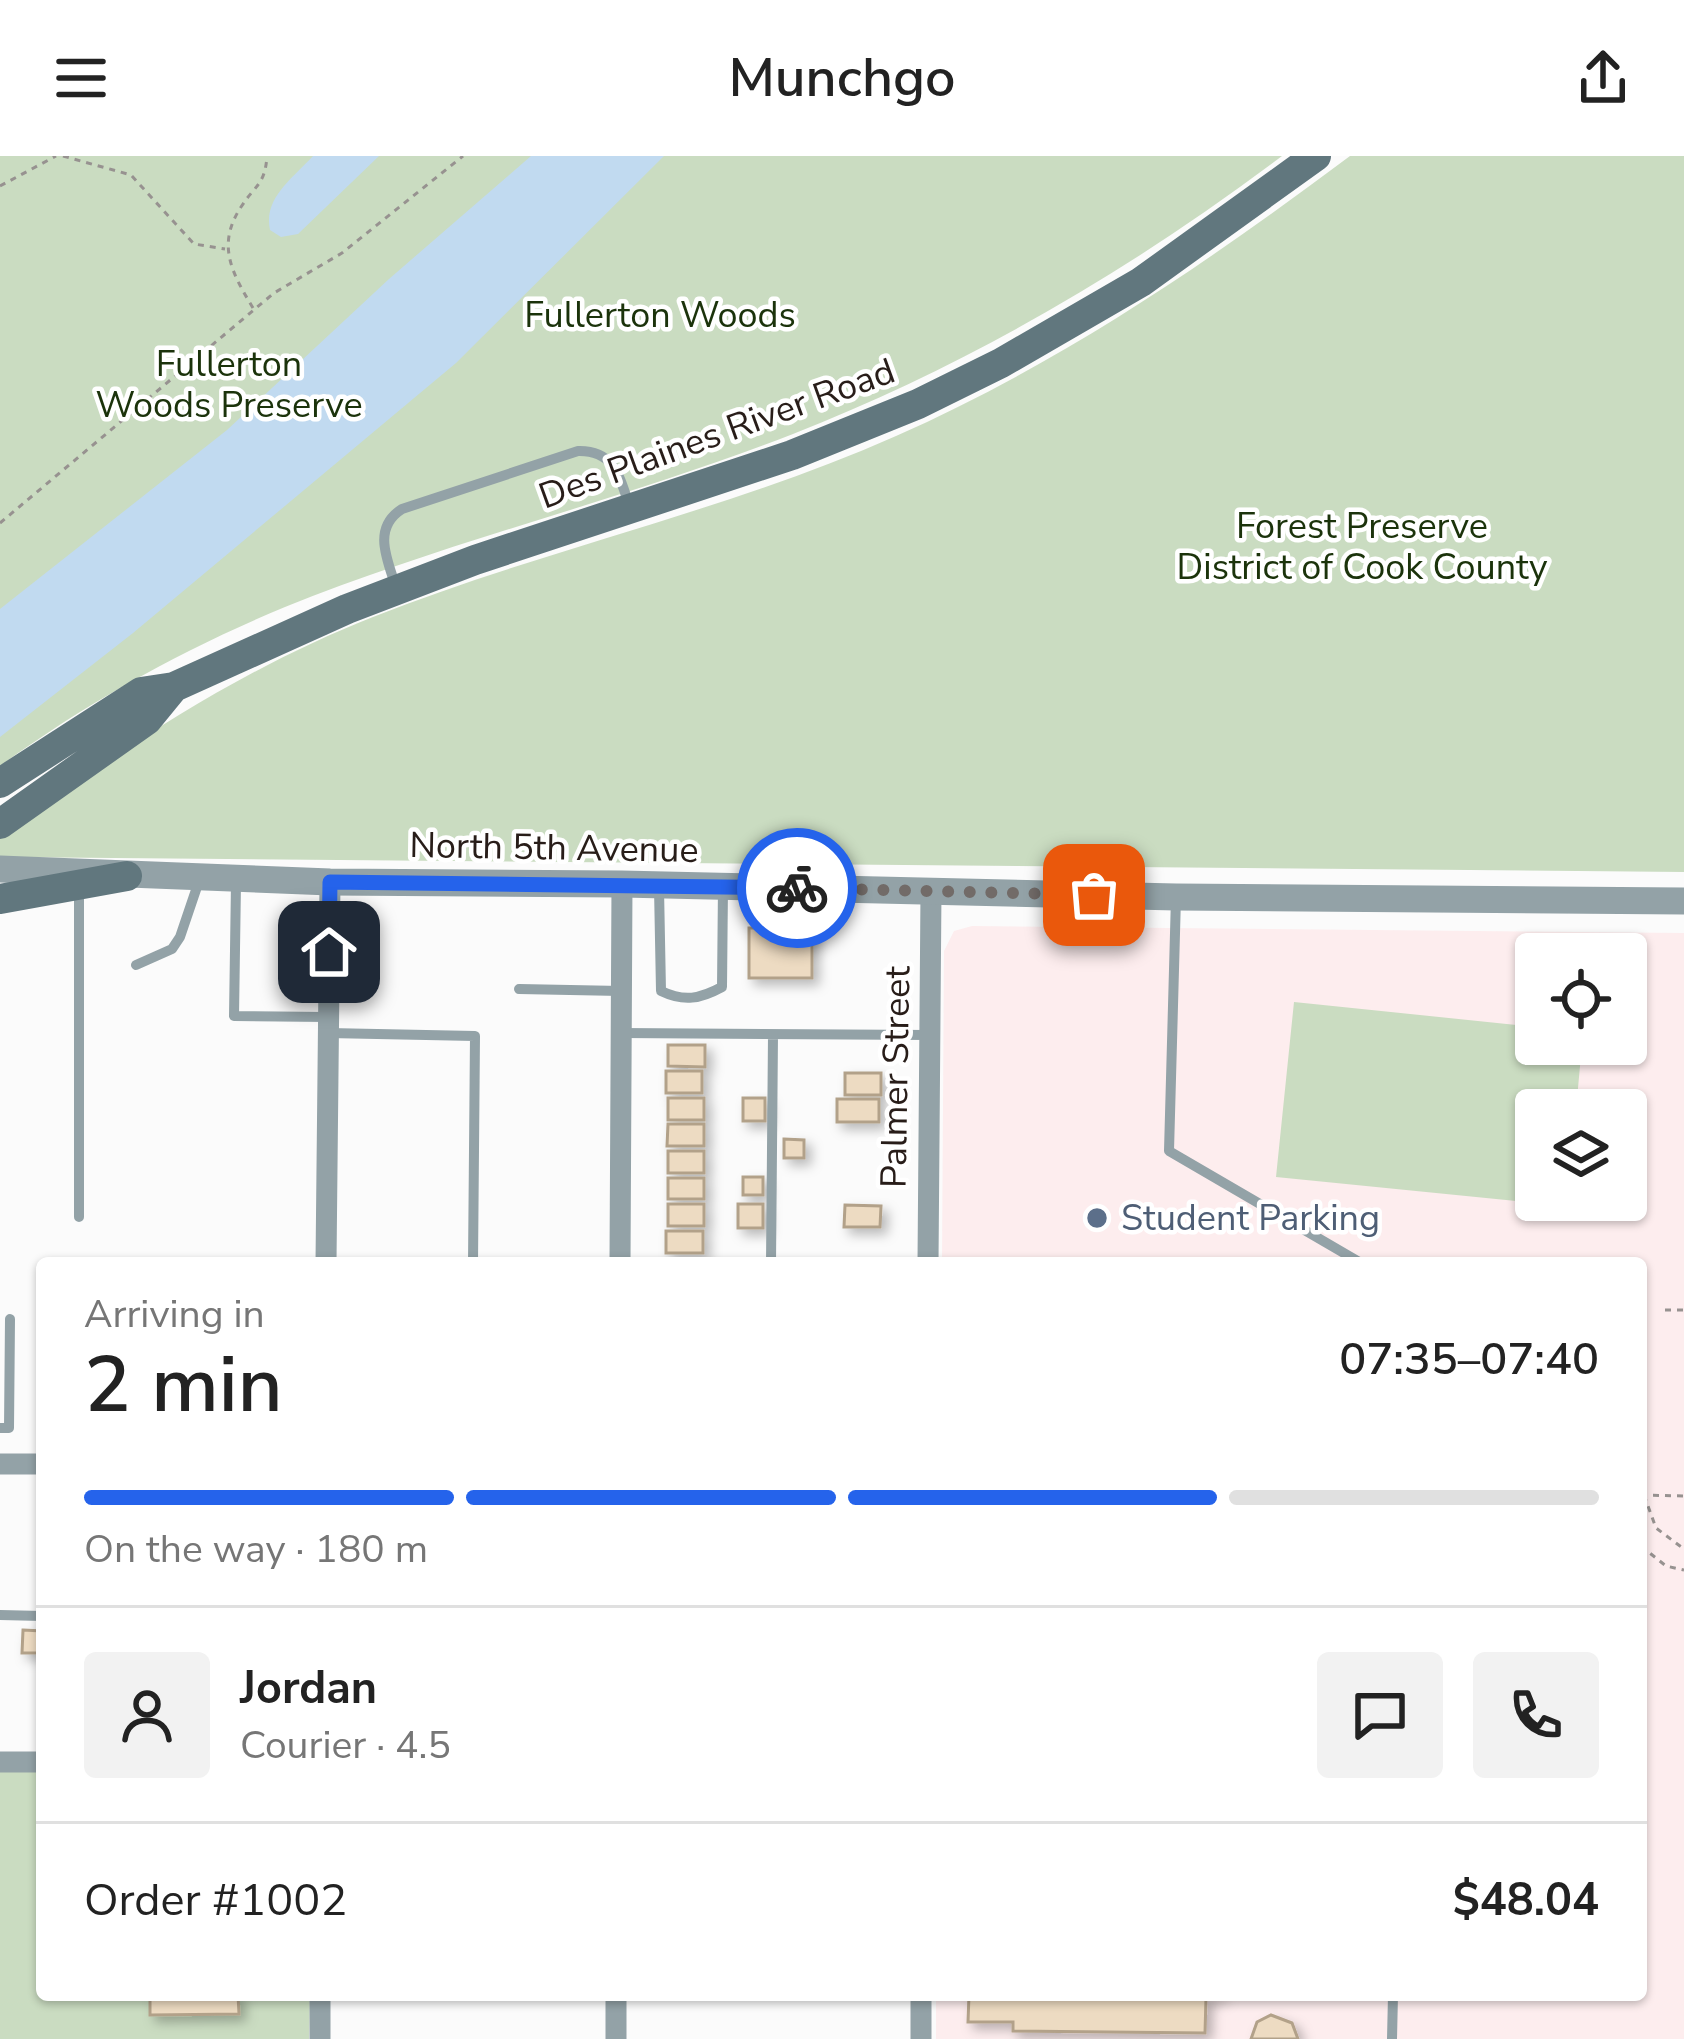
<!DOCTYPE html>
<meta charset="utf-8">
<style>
body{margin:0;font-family:"Nunito Sans",sans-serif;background:#f2f2f2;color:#222;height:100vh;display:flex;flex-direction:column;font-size:45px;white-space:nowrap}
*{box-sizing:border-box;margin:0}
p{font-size:39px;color:#767676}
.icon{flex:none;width:66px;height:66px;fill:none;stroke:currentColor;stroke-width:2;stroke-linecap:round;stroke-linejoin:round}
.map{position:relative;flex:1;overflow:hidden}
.side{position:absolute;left:36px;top:1101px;width:1611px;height:744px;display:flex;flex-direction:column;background:#fff;border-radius:12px;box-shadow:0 3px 9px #0004}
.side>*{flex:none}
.fabs{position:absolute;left:1515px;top:777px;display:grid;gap:24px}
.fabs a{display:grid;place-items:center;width:132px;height:132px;border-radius:12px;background:#fff;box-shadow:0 3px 9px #0004;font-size:60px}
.pin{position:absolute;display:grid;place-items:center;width:102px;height:102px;color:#fff;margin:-51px;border-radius:24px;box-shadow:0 6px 18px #0006}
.courier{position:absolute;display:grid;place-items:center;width:120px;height:120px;margin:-60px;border:9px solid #2563eb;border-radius:50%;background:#fff;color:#222;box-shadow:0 3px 15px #0007}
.headline em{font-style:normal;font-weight:600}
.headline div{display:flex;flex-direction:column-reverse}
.headline{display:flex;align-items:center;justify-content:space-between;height:204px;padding:0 48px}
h1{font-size:78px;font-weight:600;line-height:90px}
.bar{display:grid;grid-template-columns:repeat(4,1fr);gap:18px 12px;align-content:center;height:144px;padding:0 48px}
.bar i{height:15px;border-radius:9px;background:#e0e0e0}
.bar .active{background:#2563eb}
.bar p{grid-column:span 4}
.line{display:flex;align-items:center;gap:30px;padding:0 48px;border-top:3px solid #e0e0e0}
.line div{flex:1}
.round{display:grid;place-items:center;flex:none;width:126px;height:126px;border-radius:12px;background:#f2f2f2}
header{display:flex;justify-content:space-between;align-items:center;height:156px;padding:0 48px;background:#fff;font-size:54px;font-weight:600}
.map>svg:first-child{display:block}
</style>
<header><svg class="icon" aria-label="menu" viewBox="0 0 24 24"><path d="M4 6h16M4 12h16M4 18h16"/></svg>Munchgo<svg class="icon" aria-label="share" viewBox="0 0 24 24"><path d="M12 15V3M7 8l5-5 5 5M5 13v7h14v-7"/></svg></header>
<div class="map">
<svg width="1684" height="1883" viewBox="0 0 1684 1883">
<defs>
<filter id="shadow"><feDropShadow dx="6" dy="6" stdDeviation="6" flood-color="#0004"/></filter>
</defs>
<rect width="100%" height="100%" fill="#fbfbfb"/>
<path fill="#fdedee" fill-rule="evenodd" d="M972,770L1684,777V1883H936V1839H1641V1107H942L944,795L954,775ZM1536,798H1626V888H1536ZM1536,954H1626V1044H1536Z"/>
<path fill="#cadcc1" d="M0,0H1282C1131,114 970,208 793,278C627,343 451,384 285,451C184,493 89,545 0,610Z
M1350,0H1684V716L0,701V682C119,594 234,516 373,461C545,393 727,355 896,280C1061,207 1207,107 1350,0Z
M1294,846L1536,871V888H1582L1576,954H1536V1044H1566V1050L1276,1021Z
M0,1616H42V1839H310L309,1883H0Z"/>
<path fill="#c1daf0" d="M313,0H379L298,78L281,81L270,74C263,42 293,22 313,0Z
M531,0H664L456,207L133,477L0,581V453L227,274L389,123Z"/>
<path fill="#eddbc2" stroke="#b2a189" stroke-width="3" filter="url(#shadow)" d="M749,772H812V822H749Z
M668,889H705V911L668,910Z
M666,915H702V937H666Z
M845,917H881V939H845Z
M668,942H704V964H668Z
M743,942H765V965H743Z
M837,943H879V966H837Z
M668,968H704V990H667Z
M784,983L804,984V1002H784Z
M668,995H704V1017H668Z
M743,1021H763V1039H743Z
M668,1022H704V1043H668Z
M668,1048H704V1070H668Z
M738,1048H763V1072H738Z
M845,1049L881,1050L880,1071H844Z
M666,1075H703V1097H666Z
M23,1474L42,1475V1497H22Z
M150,1839H238L239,1858L150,1859Z
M969,1839H1223L1206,1842L1205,1877L1013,1875V1866H968Z
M1271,1859L1292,1867L1298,1883H1251L1257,1866Z"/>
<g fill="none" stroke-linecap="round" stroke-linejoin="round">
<path stroke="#979290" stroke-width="3" stroke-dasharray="6 6" stroke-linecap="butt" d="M63,0L131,19L194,88L225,93
M0,30L56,0
M253,152C232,117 216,89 241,51C255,29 265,29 267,0
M0,367L274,137L342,97L463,0
M1665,1154H1684
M1641,1339L1684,1340
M1644,1339L1656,1372L1684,1393
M1641,1390L1666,1410L1684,1414"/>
<path stroke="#93a2a7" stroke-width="10" d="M396,431C387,403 372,372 402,353L578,295C615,294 620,322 630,352
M236,727L234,860L327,861
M79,731V1061
M659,732L661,835C684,846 700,843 722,831L723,730
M1176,741L1169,995L1361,1107
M136,809L172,793L180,781L200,722
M519,833L621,835
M328,877L475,880L473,1107
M621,877L930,879
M771,1107L773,879
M0,1272H9L10,1163
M0,1459L42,1460
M1392,1883L1393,1839"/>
<path stroke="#93a2a7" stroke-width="21" d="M326,1107L330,726
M620,1107L622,728
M928,1107L931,735
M0,1308H42
M0,1606H42
M320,1883V1839
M616,1883V1839
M921,1883V1839"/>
<path stroke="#93a2a7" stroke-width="27" d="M0,713L330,726L622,728L1176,741L1684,745"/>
<path stroke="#61777e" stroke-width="30" d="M0,627L141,536L174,531L347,453L475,404L792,299L918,248L1001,207L1141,126L1316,0
M0,668L147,564L174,531
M0,743L127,720"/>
</g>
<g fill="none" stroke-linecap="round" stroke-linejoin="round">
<path stroke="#726b68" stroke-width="12" stroke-dasharray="0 21.6" d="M797,732L1094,739"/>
<path stroke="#2563eb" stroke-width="15" d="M329,796L330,726L797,732"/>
</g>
<circle fill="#5c6f8a" stroke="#fff" stroke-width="4.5" cx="1097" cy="1062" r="12"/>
<g text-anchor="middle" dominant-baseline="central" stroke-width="9" stroke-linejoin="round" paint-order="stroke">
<g font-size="36" fill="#1b330b" stroke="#fff">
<text x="660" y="159">Fullerton Woods</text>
<text x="229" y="208">Fullerton<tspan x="229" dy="41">Woods Preserve</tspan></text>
<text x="1362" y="370">Forest Preserve<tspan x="1362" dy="41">District of Cook County</tspan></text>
</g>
<g font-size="36" fill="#281d19" stroke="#fff">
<text transform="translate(717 278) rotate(-20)">Des Plaines River Road</text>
<text transform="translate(554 692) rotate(1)">North 5th Avenue</text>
<text transform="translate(896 921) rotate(-89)">Palmer Street</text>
</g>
<g font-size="36" fill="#4e5e75" stroke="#fff" text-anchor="start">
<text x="1121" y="1062">Student Parking</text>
</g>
</g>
</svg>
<div class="fabs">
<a><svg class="icon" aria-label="locate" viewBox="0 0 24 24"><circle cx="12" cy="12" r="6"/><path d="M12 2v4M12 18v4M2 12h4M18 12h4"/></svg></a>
<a><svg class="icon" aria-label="layers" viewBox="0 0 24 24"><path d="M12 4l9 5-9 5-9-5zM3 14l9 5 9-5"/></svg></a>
</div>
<div class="pin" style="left:1094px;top:739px;background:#ea580c"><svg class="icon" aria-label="bag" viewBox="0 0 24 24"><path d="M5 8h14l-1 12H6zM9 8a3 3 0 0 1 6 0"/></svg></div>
<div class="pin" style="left:329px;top:796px;background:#1f2937"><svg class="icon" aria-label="home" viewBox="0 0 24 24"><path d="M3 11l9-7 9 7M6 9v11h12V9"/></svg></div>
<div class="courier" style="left:797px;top:732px"><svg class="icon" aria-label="bike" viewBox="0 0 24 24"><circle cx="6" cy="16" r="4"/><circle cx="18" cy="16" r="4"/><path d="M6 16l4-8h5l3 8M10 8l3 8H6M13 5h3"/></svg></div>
<section class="side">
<div class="headline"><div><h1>2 min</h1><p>Arriving in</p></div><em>07:35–07:40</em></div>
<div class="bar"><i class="active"></i><i class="active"></i><i class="active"></i><i></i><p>On the way · 180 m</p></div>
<div class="line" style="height:216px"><a class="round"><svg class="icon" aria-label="person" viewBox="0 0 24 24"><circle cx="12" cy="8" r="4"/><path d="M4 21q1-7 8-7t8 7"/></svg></a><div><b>Jordan</b><p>Courier · 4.5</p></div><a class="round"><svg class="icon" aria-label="chat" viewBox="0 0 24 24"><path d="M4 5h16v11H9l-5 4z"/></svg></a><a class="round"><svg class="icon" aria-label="phone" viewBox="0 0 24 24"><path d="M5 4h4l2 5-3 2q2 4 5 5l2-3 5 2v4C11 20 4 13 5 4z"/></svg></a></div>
<div class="line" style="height:156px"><div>Order #1002</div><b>$48.04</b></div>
</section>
</div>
